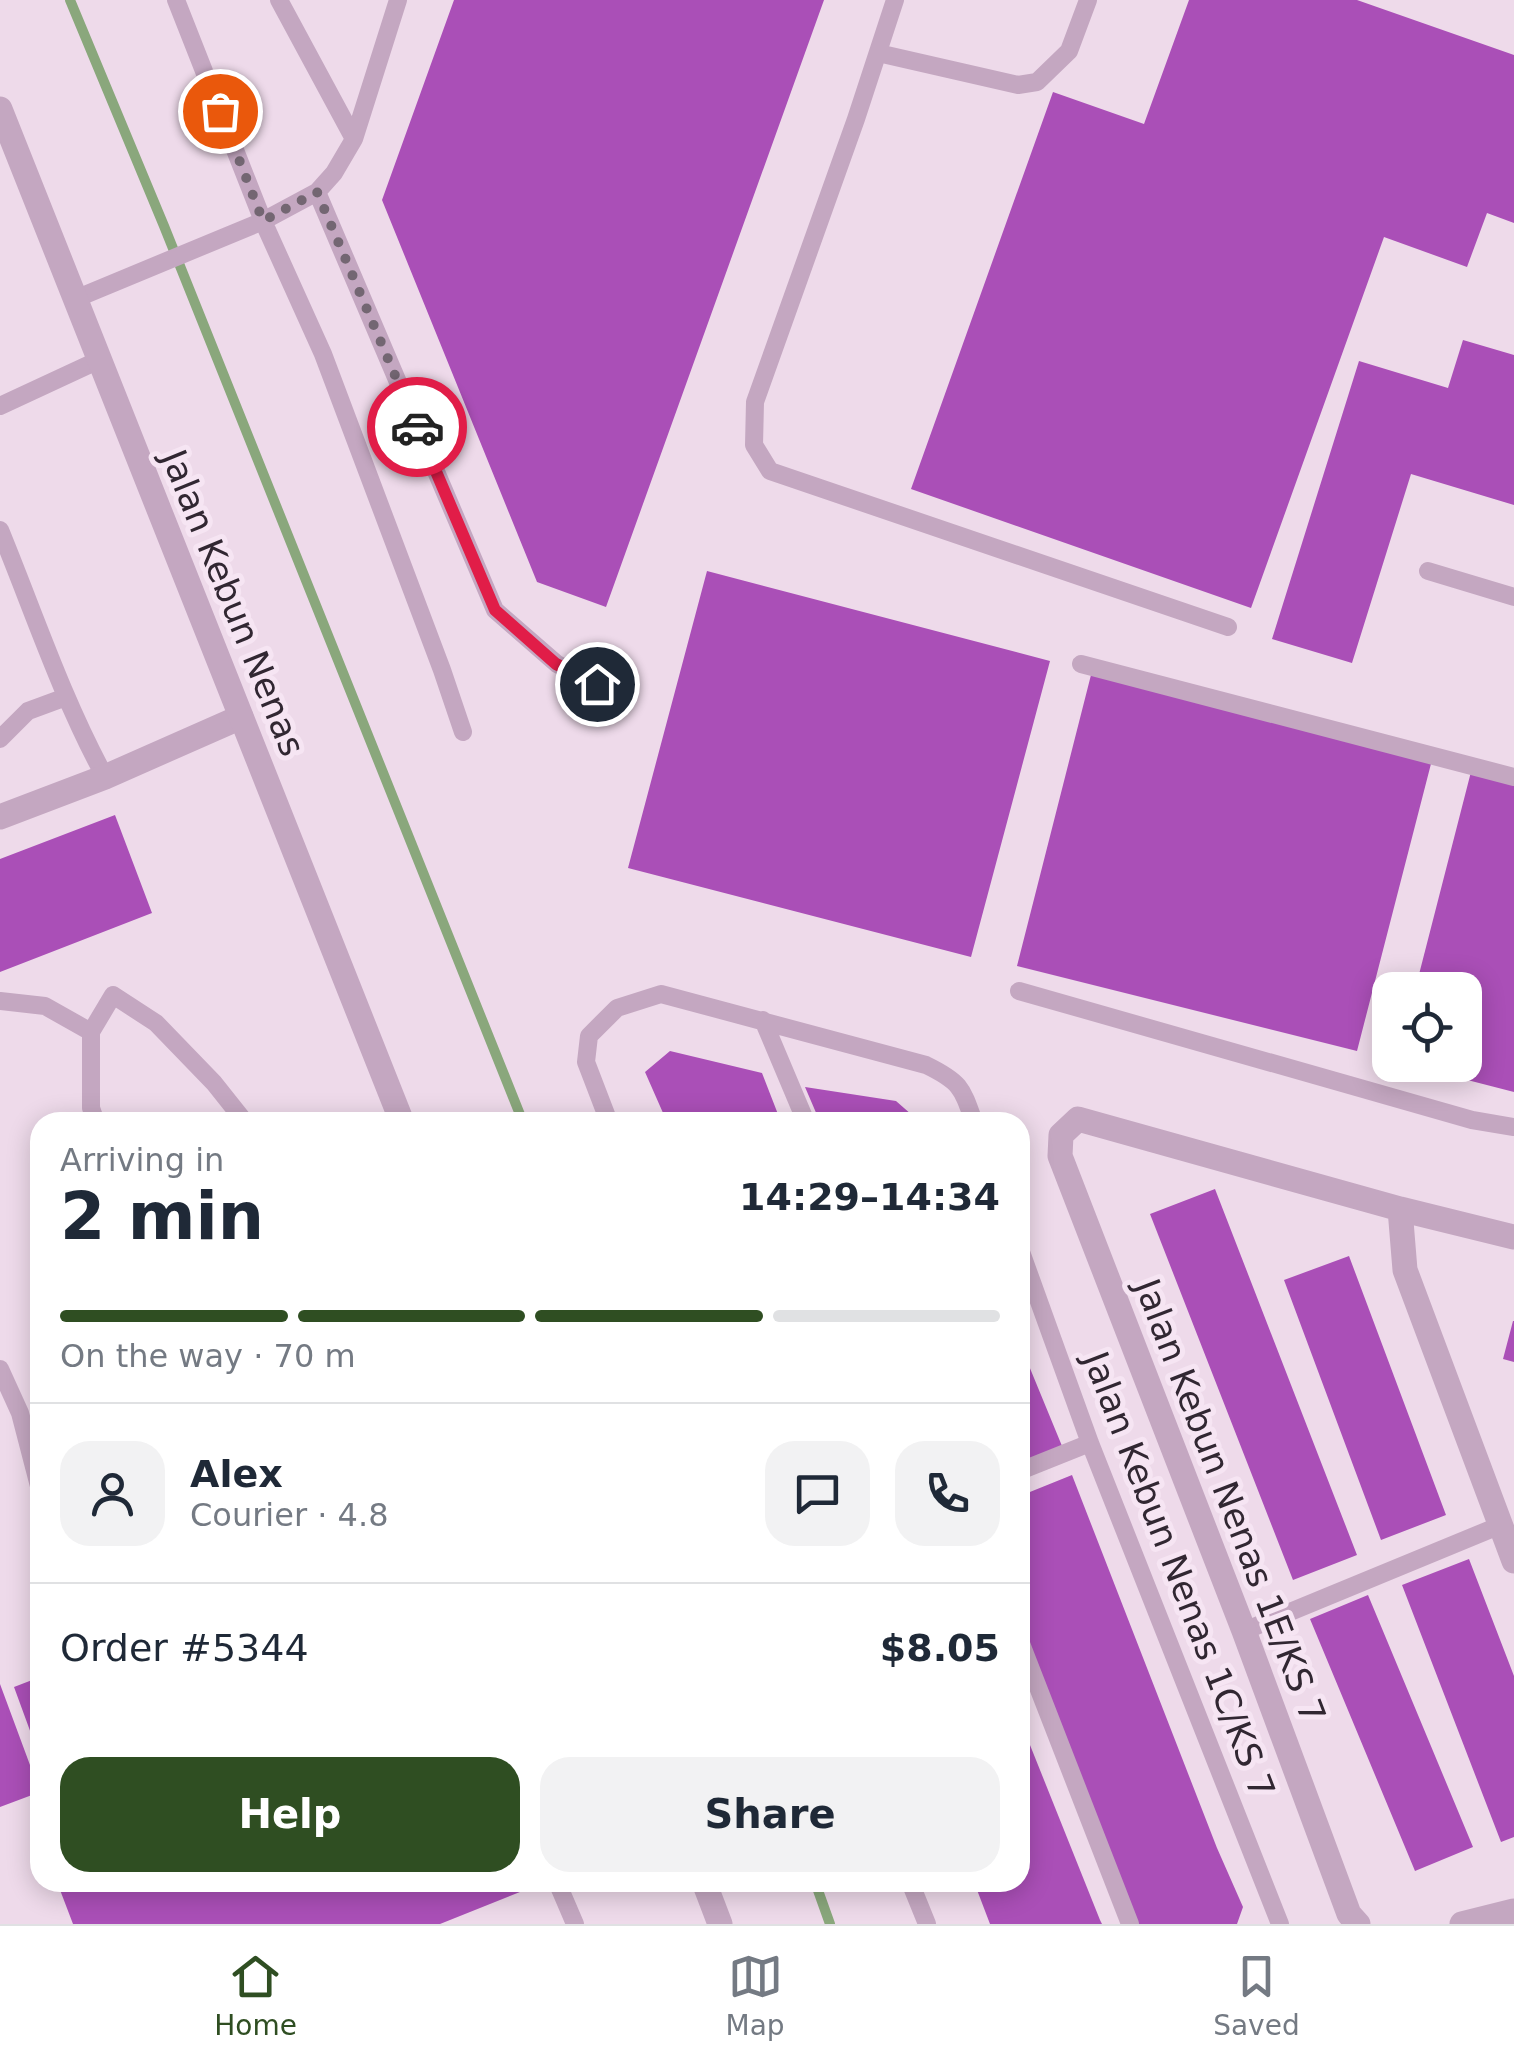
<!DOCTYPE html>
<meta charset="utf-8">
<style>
body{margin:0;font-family:"DejaVu Sans",sans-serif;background:#f2f2f3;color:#1f2937;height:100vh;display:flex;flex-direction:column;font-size:38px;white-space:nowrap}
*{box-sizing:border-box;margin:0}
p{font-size:32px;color:#747a83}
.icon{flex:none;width:55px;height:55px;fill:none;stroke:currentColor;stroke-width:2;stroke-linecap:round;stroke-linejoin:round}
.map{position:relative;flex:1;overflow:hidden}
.panel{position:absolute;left:30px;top:1112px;width:1000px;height:780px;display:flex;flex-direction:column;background:#fff;border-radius:30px;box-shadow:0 5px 25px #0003}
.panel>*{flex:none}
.buttons{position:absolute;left:1372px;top:972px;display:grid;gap:20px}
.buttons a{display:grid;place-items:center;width:110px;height:110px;border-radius:20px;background:#fff;box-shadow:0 5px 25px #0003;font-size:50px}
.pin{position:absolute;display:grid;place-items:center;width:85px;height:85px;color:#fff;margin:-42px;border:5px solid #fff;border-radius:50%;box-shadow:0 2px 10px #0007}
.courier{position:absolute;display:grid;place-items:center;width:100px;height:100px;margin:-50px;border:8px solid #e11d48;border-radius:50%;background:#fff;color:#222;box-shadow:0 2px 12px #0007}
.summary em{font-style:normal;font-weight:700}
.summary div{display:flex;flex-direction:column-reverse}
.summary{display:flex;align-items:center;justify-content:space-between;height:170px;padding:0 30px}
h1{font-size:65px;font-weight:700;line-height:75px}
.bar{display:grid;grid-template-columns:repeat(4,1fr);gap:15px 10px;align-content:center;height:120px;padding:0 30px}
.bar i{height:12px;border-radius:8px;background:#e0e1e3}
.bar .current{background:#2f4e22}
.bar p{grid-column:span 4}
.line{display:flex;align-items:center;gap:25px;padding:0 30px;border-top:2px solid #e0e1e3}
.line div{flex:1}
.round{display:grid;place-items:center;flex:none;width:105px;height:105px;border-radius:30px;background:#f2f2f3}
.cta{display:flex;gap:20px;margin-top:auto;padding:20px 30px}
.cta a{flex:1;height:115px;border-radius:30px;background:#2f4e22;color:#fff;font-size:40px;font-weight:700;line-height:115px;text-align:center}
.cta a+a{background:#f2f2f3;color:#1f2937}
.tab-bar{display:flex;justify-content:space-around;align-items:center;height:140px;border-top:2px solid #e0e1e3;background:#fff;font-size:28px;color:#747a83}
.tab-bar a{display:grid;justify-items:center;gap:5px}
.tab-bar .current{color:#2f4e22}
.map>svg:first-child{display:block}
</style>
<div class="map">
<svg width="1514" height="1924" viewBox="0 0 1514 1924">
<rect width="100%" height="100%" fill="#eedaea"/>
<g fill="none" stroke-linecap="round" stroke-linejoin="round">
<path stroke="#8aa77c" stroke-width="10" d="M70,0L164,226L523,1122
M815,1882L830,1924"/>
</g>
<path fill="#aa4fb7" d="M454,0H824L606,607L537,582L382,200Z
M1189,0H1357L1514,55V223L1487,213L1467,267L1384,237L1251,608L911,489L1053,92L1144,124Z
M1463,340L1514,355V505L1411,474L1352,663L1272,639L1359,361L1448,388Z
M707,571L1050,661L971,957L628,868Z
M1092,671L1433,756L1357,1051L1017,966Z
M1473,764L1514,775V1092L1413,1066L1465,1065V990H1415Z
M115,815L152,913L0,972V859Z
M670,1051L762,1073L781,1122H667L645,1072Z
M805,1087L896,1101L920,1122H820Z
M1215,1189L1357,1555L1293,1580L1150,1214Z
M1349,1256L1446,1515L1381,1540L1284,1280Z
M1513,1321H1514V1362L1503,1359Z
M1020,1344L1062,1446L1020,1464Z
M1072,1475L1217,1848L1243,1907L1237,1924H1138L1020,1621V1496Z
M1469,1559L1514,1676V1837L1501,1842L1402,1585Z
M1368,1595L1473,1847L1415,1871L1310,1619Z
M40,1677V1758L14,1687Z
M0,1684L40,1792L0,1807Z
M1020,1720L1100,1920L1102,1924H990L974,1882H1020Z
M57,1882H534L535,1886L440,1924H73Z"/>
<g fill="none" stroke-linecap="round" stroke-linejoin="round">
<path stroke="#c4a7c1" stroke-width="18" d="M176,0L263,221L317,192L334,173L354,139L279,0
M895,0L856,119L755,402L754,445L770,471L1228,627
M878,53L1018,85L1037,82L1069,51L1088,0
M354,139L398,0
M317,192L495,610L557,664L597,685
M75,299L263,221L323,354L442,670L463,732
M0,406L99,360
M0,530C34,613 62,698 105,777
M1428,571L1514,597
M1081,664L1514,777
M0,739L28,711L66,697
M1019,991L1472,1120L1514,1127
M0,1001L45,1006L91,1032
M763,1020L806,1122
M96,1122L91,1108V1032L113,995L156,1023L214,1083L245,1122
M609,1122L586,1062L589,1036L617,1008L661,994L926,1065C961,1082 962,1088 974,1122
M1020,1249L1090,1443L1280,1924
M0,1369L20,1413L40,1490
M1020,1471L1090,1443
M1244,1631L1501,1525
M1020,1641L1130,1924
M557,1882L575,1924
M910,1882L927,1924"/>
<path stroke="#c4a7c1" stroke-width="25" d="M0,817L105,777L241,717
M1400,1209L1405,1270L1514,1561
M1358,1924L1349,1914L1244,1631L1060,1156L1061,1135L1078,1119L1400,1209L1514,1237
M1462,1924L1514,1911"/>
<path stroke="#c4a7c1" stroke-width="25" d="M0,109L402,1122
M704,1882L720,1924"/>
</g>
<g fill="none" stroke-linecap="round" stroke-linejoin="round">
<path stroke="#736672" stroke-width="10" stroke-dasharray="0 18" d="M220,111L263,221L317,192L417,427"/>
<path stroke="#e11d48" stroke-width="12" d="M417,427L495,610L556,664L597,684"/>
</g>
<g text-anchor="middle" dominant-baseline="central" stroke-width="10" stroke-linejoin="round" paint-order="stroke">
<g font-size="35" fill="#312732" stroke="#f6e5f3">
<text transform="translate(233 603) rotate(68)">Jalan Kebun Nenas</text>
<text transform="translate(1230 1501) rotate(69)">Jalan Kebun Nenas 1E/KS 7</text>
<text transform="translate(1179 1575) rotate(69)">Jalan Kebun Nenas 1C/KS 7</text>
</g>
</g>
</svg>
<div class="buttons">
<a><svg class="icon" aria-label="locate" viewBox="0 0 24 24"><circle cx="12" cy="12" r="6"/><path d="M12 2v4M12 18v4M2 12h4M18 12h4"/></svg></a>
</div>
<div class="pin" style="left:220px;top:111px;background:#ea580c"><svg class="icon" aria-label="bag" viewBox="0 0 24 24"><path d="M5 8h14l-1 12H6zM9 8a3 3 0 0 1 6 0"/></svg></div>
<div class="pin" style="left:597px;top:684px;background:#1f2937"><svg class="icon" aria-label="home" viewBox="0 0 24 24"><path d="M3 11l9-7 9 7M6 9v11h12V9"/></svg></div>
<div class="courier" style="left:417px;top:427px"><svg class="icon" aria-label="car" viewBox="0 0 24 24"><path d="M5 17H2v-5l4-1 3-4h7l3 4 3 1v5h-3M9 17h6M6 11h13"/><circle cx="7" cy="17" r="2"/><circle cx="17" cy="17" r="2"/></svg></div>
<section class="panel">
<div class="summary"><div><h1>2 min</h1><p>Arriving in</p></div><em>14:29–14:34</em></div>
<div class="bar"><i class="current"></i><i class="current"></i><i class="current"></i><i></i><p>On the way · 70 m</p></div>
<div class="line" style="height:180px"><a class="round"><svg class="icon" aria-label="person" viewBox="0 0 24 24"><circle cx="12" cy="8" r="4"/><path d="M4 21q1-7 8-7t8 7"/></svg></a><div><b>Alex</b><p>Courier · 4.8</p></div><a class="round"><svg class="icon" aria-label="chat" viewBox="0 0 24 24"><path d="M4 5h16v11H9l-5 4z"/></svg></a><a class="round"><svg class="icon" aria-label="phone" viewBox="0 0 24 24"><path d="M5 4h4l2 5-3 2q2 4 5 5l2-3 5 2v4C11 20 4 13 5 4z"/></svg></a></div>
<div class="line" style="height:130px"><div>Order #5344</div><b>$8.05</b></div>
<div class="cta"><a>Help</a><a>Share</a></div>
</section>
</div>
<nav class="tab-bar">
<a class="current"><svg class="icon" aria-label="home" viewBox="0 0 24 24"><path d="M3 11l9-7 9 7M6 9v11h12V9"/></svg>Home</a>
<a><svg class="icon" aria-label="map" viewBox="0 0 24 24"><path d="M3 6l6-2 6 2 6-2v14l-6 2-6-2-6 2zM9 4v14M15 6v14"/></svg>Map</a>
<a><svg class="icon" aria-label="saved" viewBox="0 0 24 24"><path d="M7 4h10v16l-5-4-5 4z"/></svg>Saved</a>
</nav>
